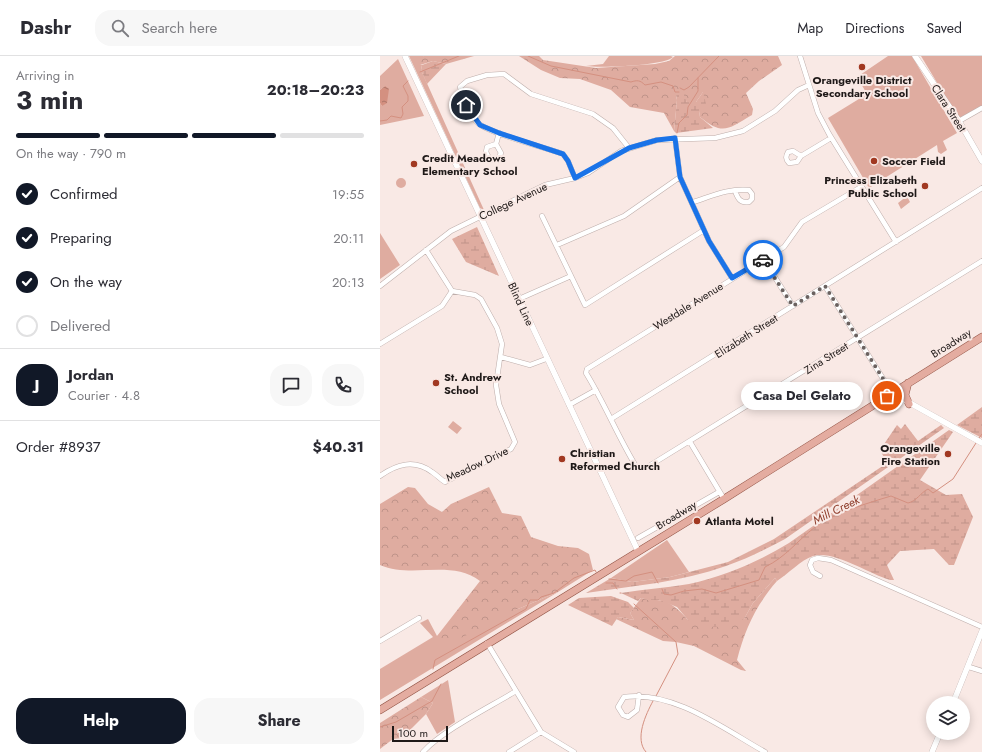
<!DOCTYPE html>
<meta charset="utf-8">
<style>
body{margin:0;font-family:Jost,sans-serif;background:#f7f7f7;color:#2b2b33;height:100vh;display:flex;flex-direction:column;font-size:15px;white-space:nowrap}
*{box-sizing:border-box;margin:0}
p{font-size:13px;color:#7c7c81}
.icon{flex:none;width:22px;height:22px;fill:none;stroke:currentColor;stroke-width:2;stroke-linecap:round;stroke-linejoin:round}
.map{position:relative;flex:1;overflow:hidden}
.panel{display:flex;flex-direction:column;background:#fff;width:380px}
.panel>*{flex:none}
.tools{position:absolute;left:546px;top:640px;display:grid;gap:8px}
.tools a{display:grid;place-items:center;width:44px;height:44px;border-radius:50%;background:#fff;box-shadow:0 2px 10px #0003;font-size:20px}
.scale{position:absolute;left:12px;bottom:10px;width:56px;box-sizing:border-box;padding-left:4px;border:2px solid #1f1918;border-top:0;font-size:11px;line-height:14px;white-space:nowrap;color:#1f1918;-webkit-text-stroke:3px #f9e9e5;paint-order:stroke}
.pin{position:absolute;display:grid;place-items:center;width:34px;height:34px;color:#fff;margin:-17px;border:2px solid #fff;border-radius:50%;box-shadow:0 1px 4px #0007}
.courier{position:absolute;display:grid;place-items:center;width:40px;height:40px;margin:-20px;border:3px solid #1a73e8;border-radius:50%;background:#fff;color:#222;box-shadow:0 1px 5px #0007}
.bubble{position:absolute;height:28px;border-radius:14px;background:#fff;box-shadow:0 2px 10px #0003;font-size:13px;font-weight:700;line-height:28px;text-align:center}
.headline em{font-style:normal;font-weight:700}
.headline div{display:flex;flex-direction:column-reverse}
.headline{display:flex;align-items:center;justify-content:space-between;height:68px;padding:0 16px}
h1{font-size:26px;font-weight:700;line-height:30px}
.bar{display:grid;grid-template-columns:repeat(4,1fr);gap:6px 4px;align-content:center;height:48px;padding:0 16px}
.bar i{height:5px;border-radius:3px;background:#e1e1e2}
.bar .selected{background:#111827}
.bar p{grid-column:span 4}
.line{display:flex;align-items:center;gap:10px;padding:0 16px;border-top:1px solid #e1e1e2}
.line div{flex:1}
.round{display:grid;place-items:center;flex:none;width:42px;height:42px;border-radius:16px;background:#f7f7f7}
ol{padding:0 16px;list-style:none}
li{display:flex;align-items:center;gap:12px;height:44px}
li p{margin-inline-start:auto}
li .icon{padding:4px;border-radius:50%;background:#111827;color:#fff;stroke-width:4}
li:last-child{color:#7c7c81}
li i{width:22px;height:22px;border:2px solid #e1e1e2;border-radius:50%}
.button{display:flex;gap:8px;margin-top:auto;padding:8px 16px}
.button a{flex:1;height:46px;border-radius:16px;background:#111827;color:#fff;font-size:16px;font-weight:700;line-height:46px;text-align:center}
.button a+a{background:#f7f7f7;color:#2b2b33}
header{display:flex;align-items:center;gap:24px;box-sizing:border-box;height:56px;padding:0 20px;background:#fff;border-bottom:1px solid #e1e1e2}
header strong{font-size:19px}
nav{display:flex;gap:22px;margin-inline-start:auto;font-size:14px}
.search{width:280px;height:36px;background:#f7f7f7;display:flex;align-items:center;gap:10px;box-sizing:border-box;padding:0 14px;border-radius:16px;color:#7c7c81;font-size:15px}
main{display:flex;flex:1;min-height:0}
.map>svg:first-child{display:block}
</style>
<header>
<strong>Dashr</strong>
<div class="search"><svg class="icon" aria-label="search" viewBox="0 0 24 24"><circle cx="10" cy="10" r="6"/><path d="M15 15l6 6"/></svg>Search here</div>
<nav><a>Map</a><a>Directions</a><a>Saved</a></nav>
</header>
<main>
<section class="panel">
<div class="headline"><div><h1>3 min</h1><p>Arriving in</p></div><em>20:18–20:23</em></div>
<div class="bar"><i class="selected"></i><i class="selected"></i><i class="selected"></i><i></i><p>On the way · 790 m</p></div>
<ol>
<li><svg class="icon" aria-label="check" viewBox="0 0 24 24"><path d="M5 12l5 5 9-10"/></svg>Confirmed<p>19:55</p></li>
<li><svg class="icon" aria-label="check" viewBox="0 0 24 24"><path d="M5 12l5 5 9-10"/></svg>Preparing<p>20:11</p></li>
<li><svg class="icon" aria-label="check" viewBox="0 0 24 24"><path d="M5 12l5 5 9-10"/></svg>On the way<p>20:13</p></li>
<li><i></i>Delivered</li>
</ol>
<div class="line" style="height:72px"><b class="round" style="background:#111827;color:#fff">J</b><div><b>Jordan</b><p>Courier · 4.8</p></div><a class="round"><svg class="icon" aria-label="chat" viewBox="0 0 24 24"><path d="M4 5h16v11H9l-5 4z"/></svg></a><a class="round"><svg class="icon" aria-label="phone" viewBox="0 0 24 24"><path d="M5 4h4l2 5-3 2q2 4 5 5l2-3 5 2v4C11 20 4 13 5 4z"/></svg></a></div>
<div class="line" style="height:52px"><div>Order #8937</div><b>$40.31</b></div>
<div class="button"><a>Help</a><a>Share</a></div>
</section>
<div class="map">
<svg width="602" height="696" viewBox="0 0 602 696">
<defs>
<pattern id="forest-crowns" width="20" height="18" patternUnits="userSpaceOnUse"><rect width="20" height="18" fill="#dfaca0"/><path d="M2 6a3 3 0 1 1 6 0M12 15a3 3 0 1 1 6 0" fill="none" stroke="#bf9389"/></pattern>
<pattern id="wetland-marsh" width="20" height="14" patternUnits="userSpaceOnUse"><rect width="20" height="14" fill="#dfaca0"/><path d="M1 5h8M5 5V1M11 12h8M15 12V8" fill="none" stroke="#bf9389"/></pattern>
<pattern id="water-ripples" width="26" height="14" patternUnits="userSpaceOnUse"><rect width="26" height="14" fill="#d49080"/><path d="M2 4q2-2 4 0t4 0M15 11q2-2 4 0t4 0" fill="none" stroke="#ab7568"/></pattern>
</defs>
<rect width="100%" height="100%" fill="#f9e9e5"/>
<path fill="#dfaca0" d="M29,0H44L40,9H42L41,14L104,154L100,152Z
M229,0H291L293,1C284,10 220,12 206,10L223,8Z
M508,0H532L577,77L563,85L567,94L561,98L558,96L557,89L489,132L448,62L487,38L477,21Z
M541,0H602V51L580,65Z
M18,3L44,60L0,69V47L2,50L5,30L0,34V20Z
M16 127a5 5 0 1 1 10 0a5 5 0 1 1-10 0Z
M527,140L530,146L521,153L518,147Z
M0,177L20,209L0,223Z
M73,365L82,372L77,378L68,371Z
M287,484L309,516L290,521L252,526L231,522Z
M178,536L0,644V613L53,581L40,567L48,563L57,580L138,553Z
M68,624L75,666L57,678L46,658L53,647L41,641Z"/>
<path fill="url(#forest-crowns)" d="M44,0H94L66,8L53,5L40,9L39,4Z
M139,0H159L163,4L216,12L275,8L289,5L295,0H398L402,9L379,25L366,37L373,53L372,59C348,73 343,80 320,61L319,55L323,36L316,46H307L303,40L296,39L297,44L294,75L284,57L250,51L231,34L200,23L180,22L161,14Z
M28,431L35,432L48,448L62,456L71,448L109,431L122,457L141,460L151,481L178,490L198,492L209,498L213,514L178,536L138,553L77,584C68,588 64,586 57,580L100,525C71,503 32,523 0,509V448Z
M395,522L397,525C376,549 365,573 357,604L366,615L361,614L314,590L296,586L283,585L236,563L238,561L254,564L250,557L261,542C267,544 271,543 277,544C290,544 300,555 308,564L364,563L373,547Z
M41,641L53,647L46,658L22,682L13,683L0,693V667Z"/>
<path fill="url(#wetland-marsh)" d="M53,5L66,8L47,28L41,14L42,9Z
M323,36L327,52L319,55L320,61L333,72L296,77L294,75L297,44L296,39L303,37L307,46H316Z
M97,171L119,220L86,206L72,183Z
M602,351V382L577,369Z
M525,368L538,385L561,369L564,372L405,483C386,493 367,503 346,510C301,526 253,530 206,537L231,522L252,526L290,521L348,506L394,483L507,407L500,394L517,369L521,373Z
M569,374L573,376L540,424L566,439L582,438L593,461L574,509H569L554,493L520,495L507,509L514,524H510C489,518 454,494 433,500C421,504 408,518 397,525L395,522L373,547L364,563L343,571L322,570L308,564L297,551L279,544H268L261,542L258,545L241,537C264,533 287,532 309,528C345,520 378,506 409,487Z
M231,540L248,546L254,552L250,557L254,564L238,561L232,570L188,549L199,542Z"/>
<path fill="url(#water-ripples)" d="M5,30L9,33L7,47L2,50L0,47V34Z"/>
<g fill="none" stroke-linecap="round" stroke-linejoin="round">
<path stroke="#d49080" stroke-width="1" d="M148,0L171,10L251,26C257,24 260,24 265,29L281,26L293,30L295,36H299
M40,16L79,0
M300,32L304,34L309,31L339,0
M0,65L7,64L11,60L21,62L23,58L22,51L28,45V40L23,30L28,25
M297,77L299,67L307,59L308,51L318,35V22
M599,382L602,378
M229,523L246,525L254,520L272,516L278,527
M226,527H233L237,533
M282,533L284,538L291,539L304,535L322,533L336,537L379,524L385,511C406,501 417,485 435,471C454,457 488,447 511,440L528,447C537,445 540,437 548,433L553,437L573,423L596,387
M240,537H241
M254,548L296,586L298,598L276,640
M53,613L55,604L146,553L150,544H158L161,541L174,537L194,522L215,514L216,516
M0,671L16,666L52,645L61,628
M266,696C254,683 266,658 273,645"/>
<g stroke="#beaeab" stroke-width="5.5">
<path id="minor" d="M420,0L438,57L449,78L516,186
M579,65L602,52
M295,82L300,121L329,185L352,222
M116,88L107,91L106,96L109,102L113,104L119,101L121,97L116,88L119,77
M421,100L413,95L408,96C406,100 405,103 409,107L417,106L421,100L451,82
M195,122L188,105L183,98C167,92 108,77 98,67C88,58 84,43 80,31L87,25L107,19L124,18L151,38L213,58L233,72L249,92
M481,131L422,166L404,191L207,313L206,317C225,348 238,381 257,412L263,413L269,410L602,205
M313,146C332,140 349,132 369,134L372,138V143L369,146C360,147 358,143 355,135
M162,160L205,249L324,174
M177,189L244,160L300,121
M384,204L413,250
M0,230L71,175L165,129L195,122L208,117L241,95L277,84L335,82L363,75L395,55L418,34L429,29
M445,230L512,337
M139,243L191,220
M0,288L62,250L72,235
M121,301L150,309L166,303
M189,349L216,334
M231,363L602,132
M310,386L344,443
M0,420C17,408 34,403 52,416C57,419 60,423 65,426L131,393L135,386L119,348L116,329L122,288L117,272L101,243L95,239L72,235L46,194
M258,482L339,436
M440,520L433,516L430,509L432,504L438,502L451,504L602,571
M0,585L39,562
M107,587L161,676L194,696
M589,611L602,615
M259,639L257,654L248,661L243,659L238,651L244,641C293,634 344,673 385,696
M43,696C63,674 110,651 136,635
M129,696L161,676"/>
</g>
<g stroke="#beaeab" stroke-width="6">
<path id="tertiary" d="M25,0L258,495
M535,0L579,65L602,105
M512,337L602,387
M573,647L602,575
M552,696L560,677"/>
</g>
<g stroke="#935547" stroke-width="8">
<path id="primary" d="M528,327L525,339L529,348
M0,654L344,443L602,281"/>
</g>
<use href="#minor" stroke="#fff" stroke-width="4.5"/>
<use href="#tertiary" stroke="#fff" stroke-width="5.5"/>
<use href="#primary" stroke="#e4aca0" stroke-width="7"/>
</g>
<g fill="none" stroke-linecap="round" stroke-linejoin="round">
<path stroke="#6b6260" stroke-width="4" stroke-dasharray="0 7.2" d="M383,204L413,250L445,230L512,337L507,340"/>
<path stroke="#1a73e8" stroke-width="5" d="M86,49L100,69L119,77L183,98L188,105L195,122L249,92L277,84L295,82L300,121L329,185L352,222L383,204"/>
</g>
<g fill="#a13821" stroke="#f9e9e5" stroke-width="1.5">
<circle cx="482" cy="11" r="4"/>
<circle cx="494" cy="105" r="4"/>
<circle cx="34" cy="108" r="4"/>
<circle cx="545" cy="130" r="4"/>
<circle cx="56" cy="327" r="4"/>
<circle cx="568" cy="398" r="4"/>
<circle cx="182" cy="403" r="4"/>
<circle cx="317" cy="465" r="4"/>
</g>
<g text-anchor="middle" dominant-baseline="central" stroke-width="4" stroke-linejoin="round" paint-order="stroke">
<g font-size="11" font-weight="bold" fill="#1f1918" stroke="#f9e9e5" text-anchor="start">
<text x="482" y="24" text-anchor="middle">Orangeville District<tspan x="482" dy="13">Secondary School</tspan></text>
<text x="42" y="102">Credit Meadows<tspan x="42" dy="13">Elementary School</tspan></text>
<text x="502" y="105">Soccer Field</text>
<text x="537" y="124" text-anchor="end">Princess Elizabeth<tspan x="537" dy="13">Public School</tspan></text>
<text x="64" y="321">St. Andrew<tspan x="64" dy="13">School</tspan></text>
<text x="560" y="392" text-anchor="end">Orangeville<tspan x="560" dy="13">Fire Station</tspan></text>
<text x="190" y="397">Christian<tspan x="190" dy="13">Reformed Church</tspan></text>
<text x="325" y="465">Atlanta Motel</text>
</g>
<g font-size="11" fill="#1f1918" stroke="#f9e9e5">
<text transform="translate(569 52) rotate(57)">Clara Street</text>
<text transform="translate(133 145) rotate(-25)">College Avenue</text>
<text transform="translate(141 248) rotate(65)">Blind Line</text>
<text transform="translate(308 250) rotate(-32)">Westdale Avenue</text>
<text transform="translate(366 280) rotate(-32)">Elizabeth Street</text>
<text transform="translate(571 287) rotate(-32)">Broadway</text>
<text transform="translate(446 302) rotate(-32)">Zina Street</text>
<text transform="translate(97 408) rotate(-25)">Meadow Drive</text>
<text transform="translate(296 459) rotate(-31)">Broadway</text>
</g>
<g font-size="12" font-style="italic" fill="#8c3a28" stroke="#f9e9e5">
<text transform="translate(456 454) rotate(-26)">Mill Creek</text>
</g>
</g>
</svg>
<div class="tools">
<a><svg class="icon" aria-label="layers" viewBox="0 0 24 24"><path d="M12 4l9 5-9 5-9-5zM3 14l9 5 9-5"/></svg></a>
</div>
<div class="scale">100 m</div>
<div class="pin" style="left:507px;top:340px;background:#ea580c"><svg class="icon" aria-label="bag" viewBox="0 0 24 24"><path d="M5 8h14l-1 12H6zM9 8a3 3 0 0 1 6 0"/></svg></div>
<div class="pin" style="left:86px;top:49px;background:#1f2937"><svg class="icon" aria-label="home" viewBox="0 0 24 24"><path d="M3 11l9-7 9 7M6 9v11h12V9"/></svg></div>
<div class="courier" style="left:383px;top:204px"><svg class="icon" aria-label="car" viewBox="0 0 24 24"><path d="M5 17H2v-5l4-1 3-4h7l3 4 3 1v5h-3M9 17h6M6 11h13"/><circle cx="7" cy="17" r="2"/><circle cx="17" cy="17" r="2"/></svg></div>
<div class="bubble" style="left:361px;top:326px;width:122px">Casa Del Gelato</div>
</div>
</main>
